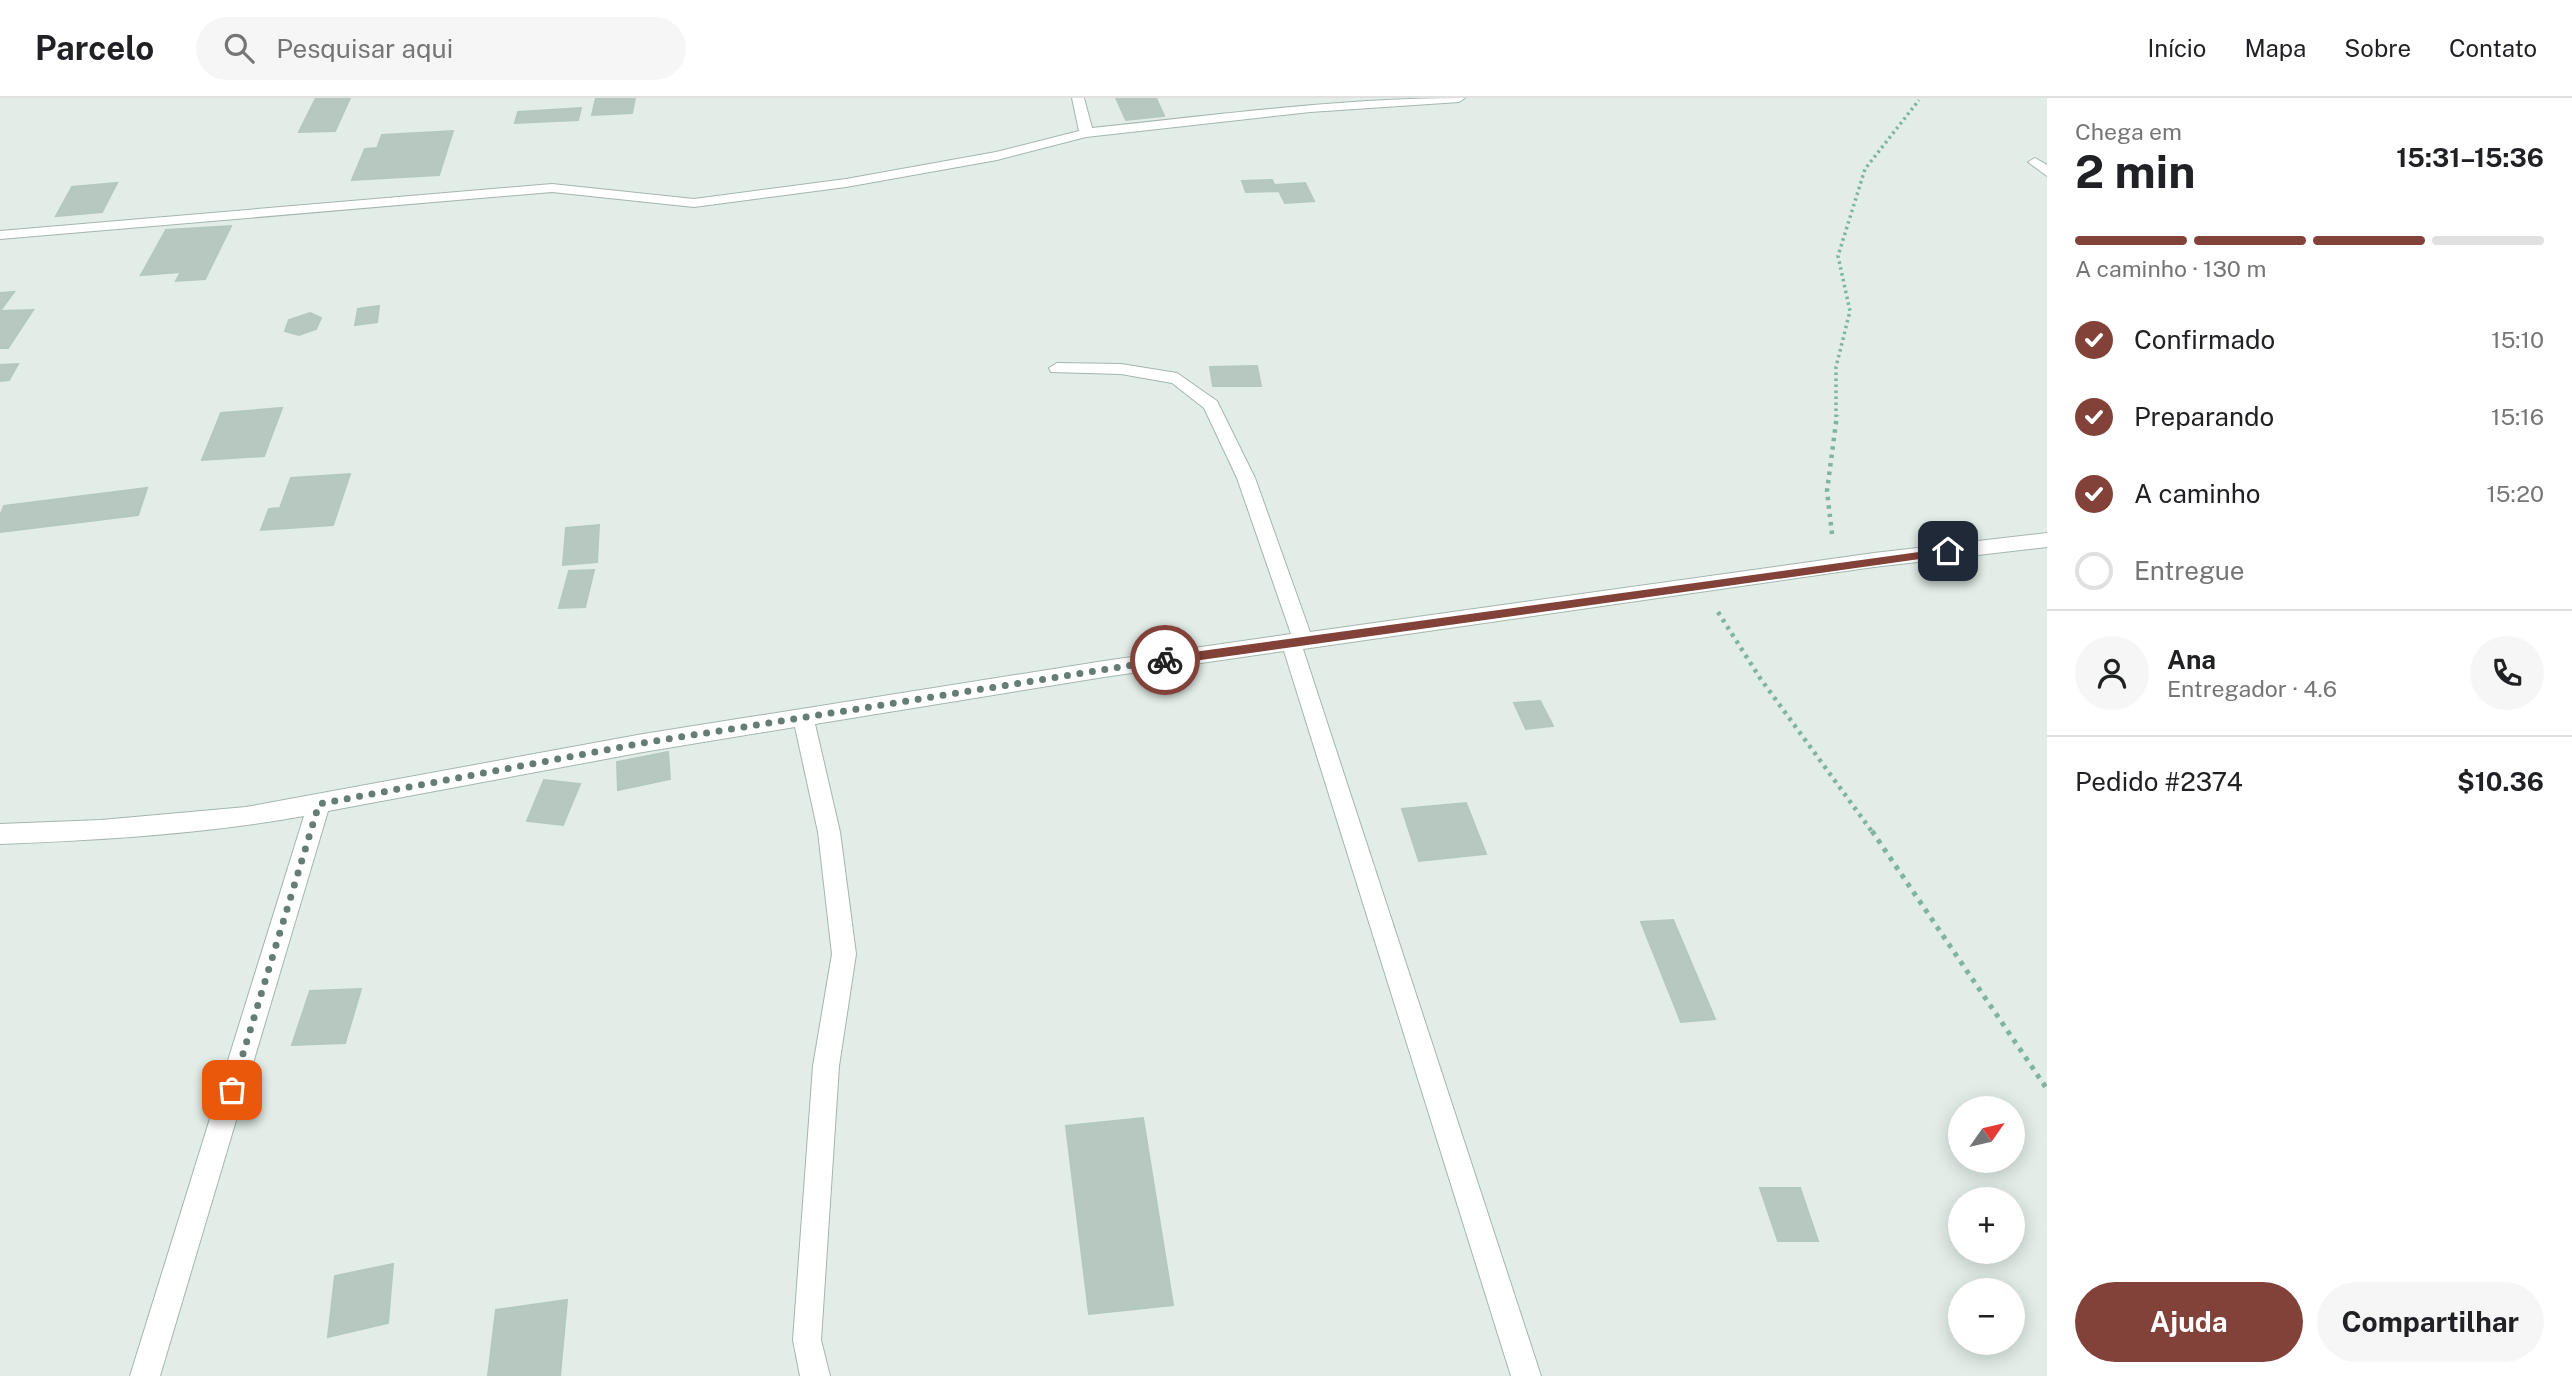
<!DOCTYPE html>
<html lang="pt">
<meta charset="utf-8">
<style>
body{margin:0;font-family:"Public Sans",sans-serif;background:#f6f6f6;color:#202124;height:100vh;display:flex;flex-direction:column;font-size:26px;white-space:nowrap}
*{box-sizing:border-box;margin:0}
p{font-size:23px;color:#757577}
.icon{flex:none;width:38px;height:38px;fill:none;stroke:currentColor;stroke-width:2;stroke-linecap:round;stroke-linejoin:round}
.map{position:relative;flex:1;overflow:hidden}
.side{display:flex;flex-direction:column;background:#fff;width:525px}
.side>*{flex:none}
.needle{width:46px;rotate:56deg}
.controls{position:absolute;left:1948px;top:998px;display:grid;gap:14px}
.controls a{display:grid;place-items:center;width:77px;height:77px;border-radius:50%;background:#fff;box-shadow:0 4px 18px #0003;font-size:35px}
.pin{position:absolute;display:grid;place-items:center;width:60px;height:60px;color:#fff;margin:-30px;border-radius:14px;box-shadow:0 4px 10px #0006}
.courier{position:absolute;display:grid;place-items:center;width:70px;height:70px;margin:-35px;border:5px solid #834239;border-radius:50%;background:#fff;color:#222;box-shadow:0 2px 9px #0007}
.head em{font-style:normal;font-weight:700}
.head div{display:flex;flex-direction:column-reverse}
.head{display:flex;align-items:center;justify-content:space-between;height:119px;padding:0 28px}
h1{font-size:46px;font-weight:700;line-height:52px}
.bar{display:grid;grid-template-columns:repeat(4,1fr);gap:10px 7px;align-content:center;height:84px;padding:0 28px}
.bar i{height:9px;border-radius:5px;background:#e0e0e0}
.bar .current{background:#834239}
.bar p{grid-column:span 4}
.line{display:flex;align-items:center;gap:18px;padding:0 28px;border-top:2px solid #e0e0e0}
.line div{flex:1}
.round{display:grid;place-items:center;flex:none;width:74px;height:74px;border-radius:37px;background:#f6f6f6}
ol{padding:0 28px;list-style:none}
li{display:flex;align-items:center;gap:21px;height:77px}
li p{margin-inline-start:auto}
li .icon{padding:7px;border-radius:50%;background:#834239;color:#fff;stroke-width:4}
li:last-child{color:#757577}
li i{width:38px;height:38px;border:4px solid #e0e0e0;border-radius:50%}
.action{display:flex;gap:14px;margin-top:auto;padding:14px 28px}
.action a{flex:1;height:80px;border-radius:42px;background:#834239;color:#fff;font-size:28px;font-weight:700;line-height:80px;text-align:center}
.action a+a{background:#f6f6f6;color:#202124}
header{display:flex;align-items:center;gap:42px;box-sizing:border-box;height:98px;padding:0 35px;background:#fff;border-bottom:2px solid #e0e0e0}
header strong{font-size:33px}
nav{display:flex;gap:38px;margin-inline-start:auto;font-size:24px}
.search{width:490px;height:63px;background:#f6f6f6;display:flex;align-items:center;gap:18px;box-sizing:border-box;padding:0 24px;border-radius:38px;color:#757577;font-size:26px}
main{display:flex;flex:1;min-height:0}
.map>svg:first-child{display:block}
</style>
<header>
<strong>Parcelo</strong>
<div class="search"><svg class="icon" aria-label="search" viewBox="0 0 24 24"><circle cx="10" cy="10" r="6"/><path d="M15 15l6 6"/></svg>Pesquisar aqui</div>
<nav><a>Início</a><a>Mapa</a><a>Sobre</a><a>Contato</a></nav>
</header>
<main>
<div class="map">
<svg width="2047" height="1278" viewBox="0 0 2047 1278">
<rect width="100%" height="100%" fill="#e2ede7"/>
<path fill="#b7c8c0" stroke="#b4c8be" stroke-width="2" d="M316,0H350L335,33L299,34Z
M596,0H635L632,15L592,17Z
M1116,0H1156L1164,18L1126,22Z
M581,10L578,22L515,25L518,14Z
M453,33L439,77L352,82L365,51L377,50L382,37Z
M1272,82L1277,93L1246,94L1242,83Z
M117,85L102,114L56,118L72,89Z
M1305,85L1314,103L1285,105L1276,87Z
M231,128L205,181L176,183L181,174L141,177L166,132Z
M14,194L0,213L33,212L8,250H0V195Z
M379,208L377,224L355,227L358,211Z
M310,215L321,220L316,231L299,237L285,233L289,222Z
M18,266L9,282L0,283V267Z
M1257,268L1261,288H1213L1210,269Z
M282,310L264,358L202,362L221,315Z
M350,376L333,427L261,432L269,411L280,410L291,380Z
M147,390L138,417L0,434V418L4,408Z
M599,427L597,464L563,467L566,430Z
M594,472L585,509L559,510L569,473Z
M1540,603L1553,628L1526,631L1514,605Z
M668,654L670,681L618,692L617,664Z
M544,682L580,686L563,727L527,723Z
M1466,705L1486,756L1419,763L1402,711Z
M1673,822L1715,921L1681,924L1641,824Z
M361,891L345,945L292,947L310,893Z
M1143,1020L1173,1207L1089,1216L1066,1028Z
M1760,1090H1800L1818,1143H1778Z
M393,1166L388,1225L328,1239L335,1178Z
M567,1202L560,1278H488L496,1212Z"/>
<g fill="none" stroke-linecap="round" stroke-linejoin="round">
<g stroke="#a4b6ae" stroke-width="2">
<path id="minor" d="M1072,0H1084L1092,30C1216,17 1340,0 1465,0L1459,4L1310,14L1086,39L997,62L846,89L694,109L552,94L0,141V133L552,86L694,101L846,81L996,54L1079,33Z
M2035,60L2047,67V78L2028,64Z
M1057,265L1121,266L1177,275L1217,303L1255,380L1310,534L1874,455L2047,435V449L1874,469L1303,551L1541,1278H1511L1284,553L1104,579L815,626L840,734L856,856L839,968L821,1242L830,1278H800L793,1242L813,968L832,856L818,734L795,629L643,654L328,713L160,1278H130L304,718C204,736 102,742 0,746V726L101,722L246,709L643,636L1104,563L1291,536L1237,380L1204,310L1172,285L1121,276L1051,274L1049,270Z"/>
</g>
<path stroke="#81b39e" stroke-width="3.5" stroke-dasharray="2.5 3.5" stroke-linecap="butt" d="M1836,319V269L1850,213L1838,158L1865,71L1919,2"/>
<path stroke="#81b39e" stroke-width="4.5" stroke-dasharray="3.5 5" stroke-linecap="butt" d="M1832,436L1827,393L1837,317
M1718,514L1760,580L1873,735"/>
<path stroke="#81b39e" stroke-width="5" stroke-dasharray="4.5 6" stroke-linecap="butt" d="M1872,733L2047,991"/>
<use href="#minor" fill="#fff" fill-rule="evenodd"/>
</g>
<path fill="#834239" d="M1948,450L1953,453L1948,457L1165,567L1159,562L1165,558Z"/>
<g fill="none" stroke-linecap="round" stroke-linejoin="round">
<path stroke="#657d73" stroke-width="7" stroke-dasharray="0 12.6" d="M232,992L319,706L643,645L1165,562"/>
</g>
</svg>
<div class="controls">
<a><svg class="needle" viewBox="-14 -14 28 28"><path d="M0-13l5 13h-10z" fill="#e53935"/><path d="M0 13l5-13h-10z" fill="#757577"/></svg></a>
<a>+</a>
<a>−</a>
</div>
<div class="pin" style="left:232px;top:992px;background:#ea580c"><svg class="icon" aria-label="bag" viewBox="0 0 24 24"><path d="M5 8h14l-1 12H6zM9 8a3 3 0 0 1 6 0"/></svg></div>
<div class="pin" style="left:1948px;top:453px;background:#1f2937"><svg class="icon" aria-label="home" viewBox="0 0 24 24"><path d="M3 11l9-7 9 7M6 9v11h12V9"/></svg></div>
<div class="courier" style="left:1165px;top:562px"><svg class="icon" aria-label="bike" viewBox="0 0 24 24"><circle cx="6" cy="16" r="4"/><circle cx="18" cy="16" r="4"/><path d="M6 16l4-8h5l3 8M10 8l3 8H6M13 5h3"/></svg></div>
</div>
<section class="side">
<div class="head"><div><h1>2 min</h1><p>Chega em</p></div><em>15:31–15:36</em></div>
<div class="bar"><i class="current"></i><i class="current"></i><i class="current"></i><i></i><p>A caminho · 130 m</p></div>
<ol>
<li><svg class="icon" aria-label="check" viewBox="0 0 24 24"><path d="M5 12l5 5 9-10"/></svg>Confirmado<p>15:10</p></li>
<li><svg class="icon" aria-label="check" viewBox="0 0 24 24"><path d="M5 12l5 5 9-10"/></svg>Preparando<p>15:16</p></li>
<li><svg class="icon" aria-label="check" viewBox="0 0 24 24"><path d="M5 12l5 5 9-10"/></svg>A caminho<p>15:20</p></li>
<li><i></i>Entregue</li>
</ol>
<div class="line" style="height:126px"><a class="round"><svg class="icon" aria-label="person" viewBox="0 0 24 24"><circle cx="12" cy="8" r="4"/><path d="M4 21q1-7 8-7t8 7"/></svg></a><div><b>Ana</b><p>Entregador · 4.6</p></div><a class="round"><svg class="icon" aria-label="phone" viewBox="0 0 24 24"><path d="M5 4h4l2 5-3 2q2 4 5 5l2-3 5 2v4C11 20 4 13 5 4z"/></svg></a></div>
<div class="line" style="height:91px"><div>Pedido #2374</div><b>$10.36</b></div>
<div class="action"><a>Ajuda</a><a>Compartilhar</a></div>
</section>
</main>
